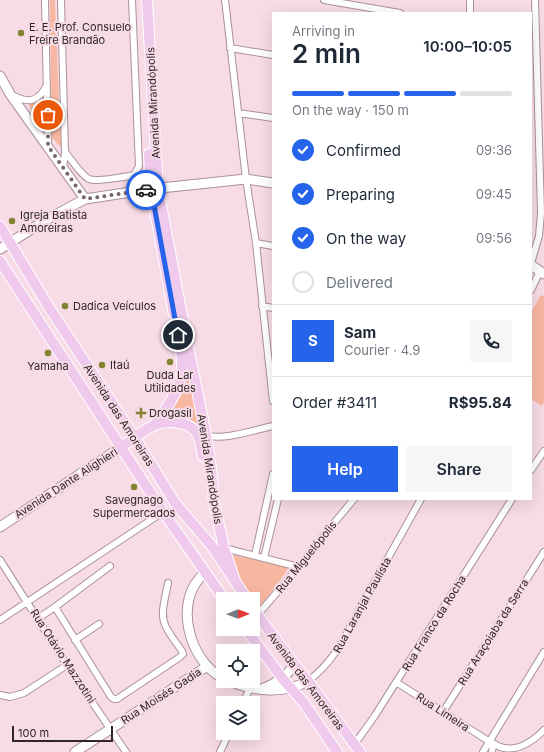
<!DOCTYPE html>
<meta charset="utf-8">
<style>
body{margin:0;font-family:Inter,sans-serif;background:#f6f6f7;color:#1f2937;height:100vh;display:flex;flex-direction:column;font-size:15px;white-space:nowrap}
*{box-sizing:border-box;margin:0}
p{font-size:13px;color:#747a83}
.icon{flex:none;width:22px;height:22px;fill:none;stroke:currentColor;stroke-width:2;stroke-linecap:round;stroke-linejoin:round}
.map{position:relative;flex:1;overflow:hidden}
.drawer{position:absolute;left:272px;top:12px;width:260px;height:488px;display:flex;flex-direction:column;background:#fff;border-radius:0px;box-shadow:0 4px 16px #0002}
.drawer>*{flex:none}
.needle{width:26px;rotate:89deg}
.fabs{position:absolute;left:216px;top:592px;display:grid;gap:8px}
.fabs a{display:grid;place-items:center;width:44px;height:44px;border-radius:0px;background:#fff;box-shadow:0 4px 16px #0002;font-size:20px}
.scale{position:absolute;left:12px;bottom:10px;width:101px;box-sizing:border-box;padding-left:4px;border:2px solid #30262a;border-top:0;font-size:11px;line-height:14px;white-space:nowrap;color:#30262a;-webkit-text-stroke:3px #f7dbe6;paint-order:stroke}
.pin{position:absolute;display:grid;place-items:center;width:34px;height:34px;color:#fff;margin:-17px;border:2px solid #fff;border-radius:50%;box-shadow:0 1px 4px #0007}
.courier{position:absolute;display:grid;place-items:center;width:40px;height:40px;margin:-20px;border:3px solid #2563eb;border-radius:50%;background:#fff;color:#222;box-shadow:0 1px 5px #0007}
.head em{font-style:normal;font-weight:600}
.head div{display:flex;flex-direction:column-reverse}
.head{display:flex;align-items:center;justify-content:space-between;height:68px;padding:0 20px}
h1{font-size:26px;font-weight:600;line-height:30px}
.bar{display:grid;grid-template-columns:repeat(4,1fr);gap:6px 4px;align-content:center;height:48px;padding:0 20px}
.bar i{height:5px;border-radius:3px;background:#e0e1e3}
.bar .on{background:#2563eb}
.bar p{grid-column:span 4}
.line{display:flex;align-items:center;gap:10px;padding:0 20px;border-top:1px solid #e0e1e3}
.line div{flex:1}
.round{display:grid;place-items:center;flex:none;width:42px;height:42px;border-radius:0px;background:#f6f6f7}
ol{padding:0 20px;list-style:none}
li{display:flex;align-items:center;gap:12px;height:44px}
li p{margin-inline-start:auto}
li .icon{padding:4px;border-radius:50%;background:#2563eb;color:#fff;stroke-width:4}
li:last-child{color:#747a83}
li i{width:22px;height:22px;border:2px solid #e0e1e3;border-radius:50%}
.cta{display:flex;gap:8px;margin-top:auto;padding:8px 20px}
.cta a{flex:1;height:46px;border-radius:0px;background:#2563eb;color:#fff;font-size:16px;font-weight:600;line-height:46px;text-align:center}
.cta a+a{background:#f6f6f7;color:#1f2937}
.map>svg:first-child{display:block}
</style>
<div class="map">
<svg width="544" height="752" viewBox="0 0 544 752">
<rect width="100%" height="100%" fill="#f7dbe6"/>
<path fill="#f8b7a0" d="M50,0H55L60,128L63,149L52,138Z
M45,95L46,132L27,102C34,102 41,103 45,95Z
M541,295L544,296V402L542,406L531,399V312Z
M189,374L198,425L191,420L169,414L182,390Z
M228,554L289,567L277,585L259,608L256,609L253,607V599H248Z"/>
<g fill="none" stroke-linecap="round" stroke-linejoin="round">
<g stroke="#ab919b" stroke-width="8">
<path id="street" d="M45,0L48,146
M61,0L65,152L63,168
M225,0L246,179L256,243L273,401
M324,0L400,13
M470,0V13
M230,48L273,55
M12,95C29,104 38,102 47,85
M238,113L273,118
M65,152C71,159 81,175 89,179C96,182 125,177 134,175L139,166L132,0
M256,243L273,246
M531,263L539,236L541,213L535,0
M531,290L540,271
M262,306L273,308
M205,435C223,441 254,430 273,426
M531,470L544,451
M224,548L299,567
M255,555L273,474
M264,558L278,499
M0,560L67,665L126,752
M55,607L111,697L114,699H117L180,657L183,654L182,651C177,644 170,635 166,627C159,614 166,596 168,583
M257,615C291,578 321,538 354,499
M37,619L55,607L110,566
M0,620L163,512
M75,640L99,624
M308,681C336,661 348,630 364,601C383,567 402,533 421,499
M396,682L490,742C494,744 499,747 504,748C520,751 534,740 544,730
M0,695L10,697L24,693L67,665
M243,703L250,688
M443,712L544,552
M354,745L374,717L512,499
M220,752L229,733
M483,752L544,652
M492,752L493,743"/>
</g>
<g stroke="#ab919b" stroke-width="11">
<path id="secondary" d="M0,76L10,94L85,199
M0,249L44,221L85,199L151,189L246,179L273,183
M531,265L544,274
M0,527L121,447
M205,573C172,599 189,662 223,678
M230,681C254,692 285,694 308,681
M262,689C276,684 286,676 295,665
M75,752L206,667"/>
</g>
<g stroke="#fff" stroke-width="12">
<path id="primary" d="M147,0L158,189L188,347L206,435L211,469L214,503L224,548L235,581
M149,154L151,189L174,314
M0,226L50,309L135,438L175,503L211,545L247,599
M0,261L163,512L224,599
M155,425C176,394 187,382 180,343
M121,447C130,441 146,428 155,425C167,420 188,421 196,432C201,439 201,449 203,456
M253,609L295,665L308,681L360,752
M246,629L282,678L304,703L337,752"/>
</g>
<use href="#street" stroke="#fff" stroke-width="6"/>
<use href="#secondary" stroke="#fff" stroke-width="9"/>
<use href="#primary" stroke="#efcaec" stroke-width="10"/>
</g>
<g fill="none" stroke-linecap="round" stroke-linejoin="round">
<path stroke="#76656c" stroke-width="4" stroke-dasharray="0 7.2" d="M48,115V146L85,199L146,190"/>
<path stroke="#2563eb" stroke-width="5" d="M146,190L151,189L178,335"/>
</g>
<g fill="#82842f" stroke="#f7dbe6" stroke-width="1.5">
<circle cx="21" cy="33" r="4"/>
<circle cx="12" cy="221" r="4"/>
<circle cx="65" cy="306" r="4"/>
<circle cx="48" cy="353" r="4"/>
<circle cx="170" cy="362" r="4"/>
<circle cx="102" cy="365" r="4"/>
<path d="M139 407h4v4h4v4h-4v4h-4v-4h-4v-4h4z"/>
<circle cx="134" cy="487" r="4"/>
</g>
<g text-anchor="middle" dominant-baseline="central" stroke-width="4" stroke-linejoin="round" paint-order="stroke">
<g font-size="11" fill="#30262a" stroke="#f7dbe6" text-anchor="start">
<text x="29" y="27">E. E. Prof. Consuelo<tspan x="29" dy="13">Freire Brandão</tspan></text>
<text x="20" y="215">Igreja Batista<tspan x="20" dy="13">Amoreiras</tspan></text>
<text x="73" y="306">Dadica Veículos</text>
<text x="110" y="365">Itaú</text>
<text x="48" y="366" text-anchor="middle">Yamaha</text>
<text x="170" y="375" text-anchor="middle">Duda Lar<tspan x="170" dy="13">Utilidades</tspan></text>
<text x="149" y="413">Drogasil</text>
<text x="134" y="500" text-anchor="middle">Savegnago<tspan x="134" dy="13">Supermercados</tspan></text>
</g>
<g font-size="11" fill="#30262a" stroke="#f7dbe6">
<text transform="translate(153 103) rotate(-93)">Avenida Mirandópolis</text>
<text transform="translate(119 415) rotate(57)">Avenida das Amoreiras</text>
<text transform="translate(210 469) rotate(81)">Avenida Mirandópolis</text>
<text transform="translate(66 483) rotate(-33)">Avenida Dante Alighieri</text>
<text transform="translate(306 557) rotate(-51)">Rua Miguelópolis</text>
<text transform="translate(362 605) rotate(-61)">Rua Laranjal Paulista</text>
<text transform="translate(434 623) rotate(-58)">Rua Franco da Rocha</text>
<text transform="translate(493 632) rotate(-58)">Rua Araçoiaba da Serra</text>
<text transform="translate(63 656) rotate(57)">Rua Otávio Mazzotini</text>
<text transform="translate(306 681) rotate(53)">Avenida das Amoreiras</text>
<text transform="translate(161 696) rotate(-33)">Rua Moisés Gadia</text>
<text transform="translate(443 712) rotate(33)">Rua Limeira</text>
</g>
</g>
</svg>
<div class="fabs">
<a><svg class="needle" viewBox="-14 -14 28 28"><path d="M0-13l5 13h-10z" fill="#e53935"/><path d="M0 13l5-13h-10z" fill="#747a83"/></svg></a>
<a><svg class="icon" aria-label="locate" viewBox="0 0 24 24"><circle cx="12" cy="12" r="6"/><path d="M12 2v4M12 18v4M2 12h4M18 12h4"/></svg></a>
<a><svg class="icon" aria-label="layers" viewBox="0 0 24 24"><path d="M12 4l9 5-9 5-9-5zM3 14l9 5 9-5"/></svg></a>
</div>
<div class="scale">100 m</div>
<div class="pin" style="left:48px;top:115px;background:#ea580c"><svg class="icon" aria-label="bag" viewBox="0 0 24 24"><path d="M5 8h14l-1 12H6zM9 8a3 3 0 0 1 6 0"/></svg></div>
<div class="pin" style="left:178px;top:335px;background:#1f2937"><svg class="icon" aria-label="home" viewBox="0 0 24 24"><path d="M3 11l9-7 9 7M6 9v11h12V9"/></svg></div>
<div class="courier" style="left:146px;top:190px"><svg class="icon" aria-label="car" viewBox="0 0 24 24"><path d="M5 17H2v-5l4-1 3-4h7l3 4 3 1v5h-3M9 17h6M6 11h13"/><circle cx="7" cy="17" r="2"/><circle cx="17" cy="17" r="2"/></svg></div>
<section class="drawer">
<div class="head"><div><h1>2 min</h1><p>Arriving in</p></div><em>10:00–10:05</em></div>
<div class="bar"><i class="on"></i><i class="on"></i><i class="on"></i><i></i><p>On the way · 150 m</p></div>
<ol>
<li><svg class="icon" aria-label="check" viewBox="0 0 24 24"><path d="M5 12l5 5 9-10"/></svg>Confirmed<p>09:36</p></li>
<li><svg class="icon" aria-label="check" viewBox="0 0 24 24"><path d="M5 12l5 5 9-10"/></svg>Preparing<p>09:45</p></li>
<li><svg class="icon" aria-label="check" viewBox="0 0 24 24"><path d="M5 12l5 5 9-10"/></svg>On the way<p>09:56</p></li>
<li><i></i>Delivered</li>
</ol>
<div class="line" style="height:72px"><b class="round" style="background:#2563eb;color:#fff">S</b><div><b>Sam</b><p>Courier · 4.9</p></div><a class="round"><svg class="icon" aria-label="phone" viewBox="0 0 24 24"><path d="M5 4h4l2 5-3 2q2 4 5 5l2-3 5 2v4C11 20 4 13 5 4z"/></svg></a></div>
<div class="line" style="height:52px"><div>Order #3411</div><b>R$95.84</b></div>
<div class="cta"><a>Help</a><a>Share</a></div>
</section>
</div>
